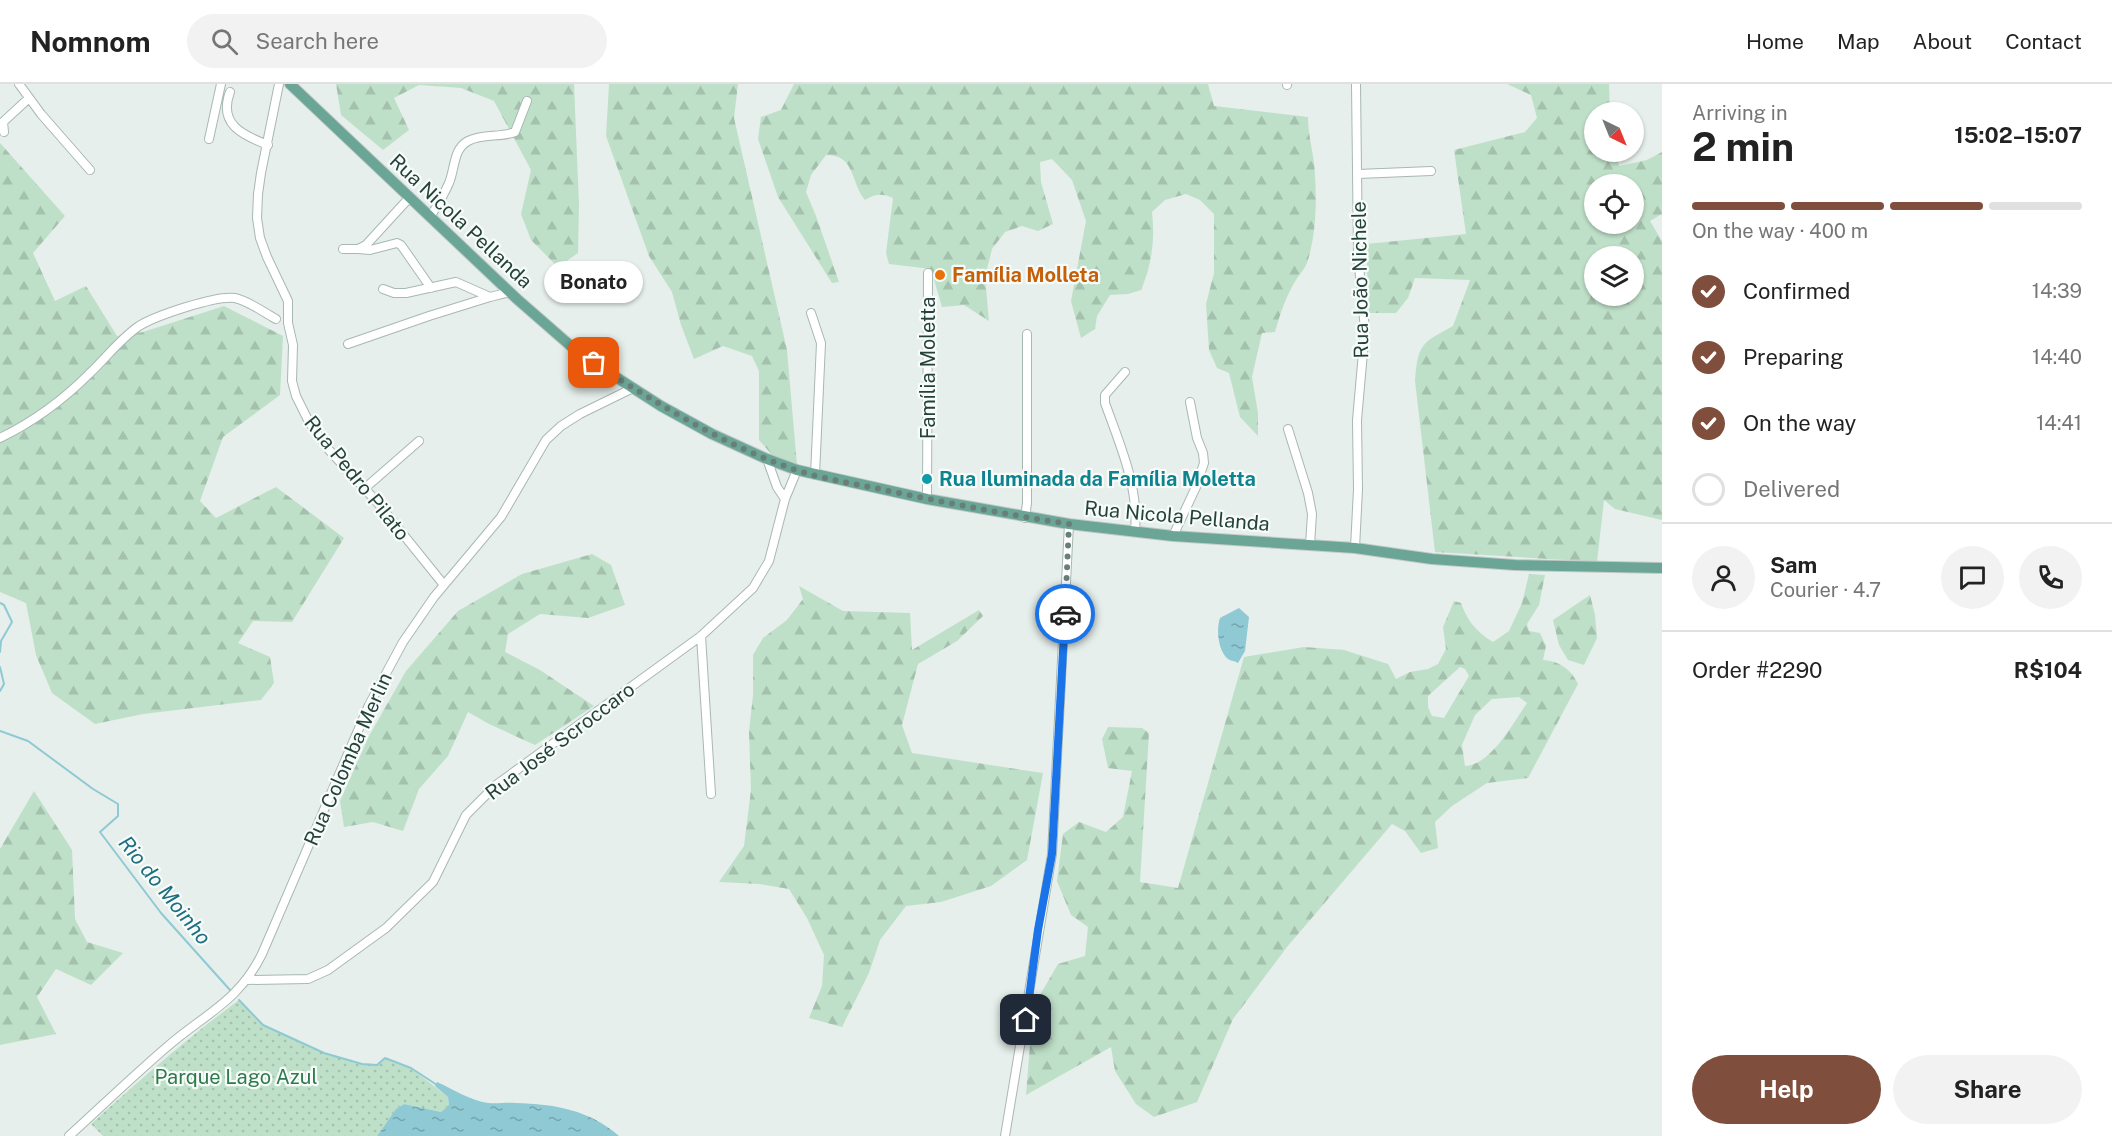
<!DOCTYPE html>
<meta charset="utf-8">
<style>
body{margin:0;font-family:"Public Sans",sans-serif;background:#f2f2f2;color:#222;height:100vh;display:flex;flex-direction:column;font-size:22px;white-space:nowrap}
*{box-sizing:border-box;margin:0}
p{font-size:20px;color:#767676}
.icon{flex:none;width:33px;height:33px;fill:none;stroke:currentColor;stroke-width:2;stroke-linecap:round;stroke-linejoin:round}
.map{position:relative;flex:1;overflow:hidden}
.details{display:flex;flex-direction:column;background:#fff;width:450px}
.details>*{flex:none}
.needle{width:39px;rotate:137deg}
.controls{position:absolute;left:1584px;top:18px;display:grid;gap:12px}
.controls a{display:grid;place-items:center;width:60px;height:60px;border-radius:50%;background:#fff;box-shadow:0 2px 4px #0004;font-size:30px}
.pin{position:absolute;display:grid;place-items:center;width:51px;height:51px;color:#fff;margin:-26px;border-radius:12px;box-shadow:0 3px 9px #0006}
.courier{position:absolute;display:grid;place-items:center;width:60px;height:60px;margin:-30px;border:4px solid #1a73e8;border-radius:50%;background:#fff;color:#222;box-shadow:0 2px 8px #0007}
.bubble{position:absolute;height:42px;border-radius:21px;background:#fff;box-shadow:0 2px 4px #0004;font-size:20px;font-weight:700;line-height:42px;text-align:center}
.headline em{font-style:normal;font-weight:700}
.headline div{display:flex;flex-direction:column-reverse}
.headline{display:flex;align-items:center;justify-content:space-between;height:102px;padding:0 30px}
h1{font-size:39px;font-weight:700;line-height:45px}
.bar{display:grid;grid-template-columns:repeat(4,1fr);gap:9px 6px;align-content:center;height:72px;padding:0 30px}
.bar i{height:8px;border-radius:4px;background:#e0e0e0}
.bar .active{background:#804e3d}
.bar p{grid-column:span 4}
.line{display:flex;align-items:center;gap:15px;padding:0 30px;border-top:2px solid #e0e0e0}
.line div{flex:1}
.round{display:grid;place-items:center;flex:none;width:63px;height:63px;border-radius:32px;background:#f2f2f2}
ol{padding:0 30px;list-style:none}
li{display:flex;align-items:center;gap:18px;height:66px}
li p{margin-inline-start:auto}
li .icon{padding:6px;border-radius:50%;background:#804e3d;color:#fff;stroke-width:4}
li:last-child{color:#767676}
li i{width:33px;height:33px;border:3px solid #e0e0e0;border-radius:50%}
.action{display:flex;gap:12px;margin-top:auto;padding:12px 30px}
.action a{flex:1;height:69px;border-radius:36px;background:#804e3d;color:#fff;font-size:24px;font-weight:700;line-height:69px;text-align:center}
.action a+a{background:#f2f2f2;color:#222}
header{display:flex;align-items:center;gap:36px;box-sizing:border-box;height:84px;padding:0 30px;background:#fff;border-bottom:2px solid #e0e0e0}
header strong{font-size:28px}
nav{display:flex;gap:33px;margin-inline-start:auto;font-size:21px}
.search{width:420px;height:54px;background:#f2f2f2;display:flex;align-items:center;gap:15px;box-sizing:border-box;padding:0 21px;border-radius:33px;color:#767676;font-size:22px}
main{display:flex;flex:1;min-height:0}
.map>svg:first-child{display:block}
</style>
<header>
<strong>Nomnom</strong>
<div class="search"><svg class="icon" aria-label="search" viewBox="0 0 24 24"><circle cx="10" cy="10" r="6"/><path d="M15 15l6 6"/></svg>Search here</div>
<nav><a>Home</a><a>Map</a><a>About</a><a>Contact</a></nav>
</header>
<main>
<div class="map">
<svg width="1662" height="1052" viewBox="0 0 1662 1052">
<defs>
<pattern id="forest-firs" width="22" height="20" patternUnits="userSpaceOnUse" patternTransform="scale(1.5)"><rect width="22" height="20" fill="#bfe0c8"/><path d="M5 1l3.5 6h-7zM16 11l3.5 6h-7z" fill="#a4c1ad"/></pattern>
<pattern id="park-dots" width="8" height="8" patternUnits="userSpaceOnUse" patternTransform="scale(1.5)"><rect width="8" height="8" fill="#bfe0c8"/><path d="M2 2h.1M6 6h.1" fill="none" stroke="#a4c1ad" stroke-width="1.8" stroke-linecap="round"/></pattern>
<pattern id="water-ripples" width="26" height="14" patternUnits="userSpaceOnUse" patternTransform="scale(1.5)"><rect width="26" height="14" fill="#8ec9d4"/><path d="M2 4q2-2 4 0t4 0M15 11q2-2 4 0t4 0" fill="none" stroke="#74a5ad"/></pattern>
</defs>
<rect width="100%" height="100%" fill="#e6efeb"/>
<path fill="url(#forest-firs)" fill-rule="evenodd" d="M336,0H574L579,121L578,169L558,183L531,156L521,130L531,86L494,17L461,4L419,1L394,14L409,46L383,66L341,31Z
M609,0H738L734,34L787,266L797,381L774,373L759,356V287L752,272L723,262L694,275L681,241L672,208L649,172L606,52Z
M794,0H1208L1214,22L1308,33C1308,49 1312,63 1314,79C1317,111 1317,145 1308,176C1306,184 1300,189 1296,196C1286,212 1280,230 1275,248L1262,249L1252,293L1258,329V352L1240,333L1229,289L1217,284L1209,266L1206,220L1214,189V130L1200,116L1186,110L1165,116L1152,128C1155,155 1152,181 1141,206L1128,210L1110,211L1097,232L1095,245L1081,254L1071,217L1086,137L1072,96L1052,75L1040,78L1041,98L1053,140L1038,147L1022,142L1005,148L992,165L985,193L989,237L964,221L942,223L931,185L889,180L886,169L893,114C882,109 875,110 865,116C850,98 856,71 826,71L811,91L806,108L816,132L839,198L832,199L778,113L758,55L761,33L781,26Z
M1507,0H1609L1610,28H1594V68H1616L1619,82L1647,76L1662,68V130L1650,137L1662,157V436L1615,425L1604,416L1597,478L1435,468L1415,297C1418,259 1422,259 1453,242L1470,196L1415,194L1408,214L1396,229H1369L1366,160L1466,150L1454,66L1525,48L1537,34L1531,11ZM1594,100H1634V140H1594ZM1594,172H1634V212H1594Z
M0,59L65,132L33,169L55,217L86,202L117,252L143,248L224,222L283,252L280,311L223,353L200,417L216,434L276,403L344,454L292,538L253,537L238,559L270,573L274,599L261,616L143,630L95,640L52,609L36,571L26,519L0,508Z
M592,470L611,481L625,521L588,534L540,530L508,550L505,568L540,586L594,622L535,661L489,640L468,628L448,672L419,705L403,747L373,738L344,743L340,717L369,652L406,587L458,527L522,490Z
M1529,490L1545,491L1539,521L1527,540L1529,547L1540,549L1546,562L1543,576C1559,577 1571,585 1578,600L1528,694L1487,699L1452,722L1435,738L1438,764L1421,769L1405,747L1392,740L1287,863L1233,935L1197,1018L1154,1033L1136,1020L1115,987L1111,963L1026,1011L1033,923L1058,880L1085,872L1088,843L1071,831L1057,797L1063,750L1079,738L1106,748L1123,733L1132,687L1108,684L1102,655L1108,643L1142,644L1149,649L1140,798L1178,804L1244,573L1304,563L1344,566L1388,580L1396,595L1410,588L1428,585L1438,580L1446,565L1443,543L1454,517L1461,519C1468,538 1476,547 1493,558L1509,547L1522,519ZM1460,583L1465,585L1469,592L1444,634L1432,632L1428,623V612ZM1519,613L1527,619C1513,639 1491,681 1465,682L1462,661L1475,631L1492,615Z
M799,502L843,527L910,529L912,566L979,526L983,532L957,557L918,580L902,641L912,669L1043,689L1027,776L991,802L941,818L906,822L880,856L869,889L842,943L809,934L822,902L824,871L807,834L789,805L759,800L719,798L744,762L751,706L749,648L753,611V571L763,554L787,536L803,515Z
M1590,511L1595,531L1597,554L1584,581L1568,576L1559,561L1553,536Z
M34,707L72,766L75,835L87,858L123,869L91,901L56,885L37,913L56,950L0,961V765Z"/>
<path fill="url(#park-dots)" d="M239,916L263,941L324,969L362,980L377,981L385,974L411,984L448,1013L449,1021L441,1028L404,1020L396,1025L377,1052H103L91,1040C139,997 187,954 239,916Z"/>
<path fill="url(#water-ripples)" d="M1239,524L1249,533L1245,567L1238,579C1235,577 1231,577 1228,575C1218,567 1216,545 1220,534Z
M437,998C453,1005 471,1017 488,1019C498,1020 507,1018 516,1019C554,1020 590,1026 619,1052H377L396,1025L404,1020L441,1028L449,1021L448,1013L435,1002Z"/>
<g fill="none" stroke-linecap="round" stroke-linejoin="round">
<path stroke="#8ec9d4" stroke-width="2" d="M0,519L4,521L12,538L1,557L0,568
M0,583L4,600L0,607
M0,647L28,657L93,705L118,720V732L100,748L161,829L230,906
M239,916L263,941L324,969L362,980L377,981L385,974L411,984L437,1001"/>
<g stroke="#a8b8b2" stroke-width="10">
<path id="minor" d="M19,0L41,30L90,86
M279,0L261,89L258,110L257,134L260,154L267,173L288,217V239L293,261L292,297L296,312L309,338L329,366L377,418L444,501
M1287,0V1
M230,8C218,40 242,51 268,61
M4,48L3,38L29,14
M209,55L221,0
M1358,90L1431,87
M430,133C437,122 444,111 449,99C455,85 453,65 468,57C483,49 500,54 515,48L527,17
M343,165H358L366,161L410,113
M358,165L370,166L397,159L401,161L431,204
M383,205L394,209H406L456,198L490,213L510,208
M811,229L821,259L815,391
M348,260L429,232L490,213
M1125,288L1105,311V319C1120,361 1139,403 1135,447
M1288,345L1308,409L1312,430L1310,461
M0,354C33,338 63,316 89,290C105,275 120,255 139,242C155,232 216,211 235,214C249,217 263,228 276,235
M767,375L777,403L785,415
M364,405L419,357
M927,415L928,189
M1025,434L1027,419V250
M1173,452L1196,403L1204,379L1203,369L1197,354L1190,318
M1355,464L1358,405L1357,336L1365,246L1358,171L1356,0
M701,552L711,710
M247,896L308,895L328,886L386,844L433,798L466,731L496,701L701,552L753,504L769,477L785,415L797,386
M69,1052C102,1022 134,991 168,962C205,930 239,917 262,870L369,621L403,558L434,513L501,433L546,356L561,342L580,330L633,304
M1005,1052L1052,770L1069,440"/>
</g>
<g stroke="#c2cac8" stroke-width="12">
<path id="major" d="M290,0L517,215L580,270L661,322L712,350L767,375L797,386L927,415L1069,440L1173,452L1355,464L1432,475L1515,481L1662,484"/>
</g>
<use href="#minor" stroke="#fff" stroke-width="8"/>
<use href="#major" stroke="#6aa596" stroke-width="10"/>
</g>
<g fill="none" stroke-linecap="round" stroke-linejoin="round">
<path stroke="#687f78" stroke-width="6" stroke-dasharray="0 10.8" d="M594,279C658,320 723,361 796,386C826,396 858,400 889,407C949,419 1009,431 1069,440L1065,530"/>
<path stroke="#1a73e8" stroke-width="8" d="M1026,936L1038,846L1052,770L1065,530"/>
</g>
<circle fill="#e8710a" stroke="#f7fbf9" stroke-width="2" cx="940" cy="191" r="6"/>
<circle fill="#0f9aa8" stroke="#f7fbf9" stroke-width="2" cx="927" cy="395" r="6"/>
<g text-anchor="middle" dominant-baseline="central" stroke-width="4.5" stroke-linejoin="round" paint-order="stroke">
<g font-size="20" fill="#24423a" stroke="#f7fbf9">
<text transform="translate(461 137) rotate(43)">Rua Nicola Pellanda</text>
<text transform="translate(1360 196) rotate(-91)">Rua João Nichele</text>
<text transform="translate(928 284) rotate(-90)">Família Moletta</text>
<text transform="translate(357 394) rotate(51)">Rua Pedro Pilato</text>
<text transform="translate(1177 432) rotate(5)">Rua Nicola Pellanda</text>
<text transform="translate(560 657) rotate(-37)">Rua José Scroccaro</text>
<text transform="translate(348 675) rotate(-66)">Rua Colomba Merlin</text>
</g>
<g font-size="20" font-weight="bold" fill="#c56008" stroke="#f7fbf9" text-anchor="start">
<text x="952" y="191">Família Molleta</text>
</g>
<g font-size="20" font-weight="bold" fill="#0d838f" stroke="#f7fbf9" text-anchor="start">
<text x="939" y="395">Rua Iluminada da Família Moletta</text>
</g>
<g font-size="20" fill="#2d7a4b" stroke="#f7fbf9">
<text x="236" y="993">Parque Lago Azul</text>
</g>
<g font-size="21" font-style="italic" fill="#1c6f80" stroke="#f7fbf9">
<text transform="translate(165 806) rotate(51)">Rio do Moinho</text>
</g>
</g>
</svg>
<div class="controls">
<a><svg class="needle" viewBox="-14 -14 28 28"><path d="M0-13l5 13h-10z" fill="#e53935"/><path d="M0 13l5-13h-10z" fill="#767676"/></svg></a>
<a><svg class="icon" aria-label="locate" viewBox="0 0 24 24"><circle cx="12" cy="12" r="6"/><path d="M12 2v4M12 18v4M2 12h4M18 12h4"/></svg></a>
<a><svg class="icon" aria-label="layers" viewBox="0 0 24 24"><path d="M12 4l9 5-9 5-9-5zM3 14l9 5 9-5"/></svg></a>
</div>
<div class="pin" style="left:594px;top:279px;background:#ea580c"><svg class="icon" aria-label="bag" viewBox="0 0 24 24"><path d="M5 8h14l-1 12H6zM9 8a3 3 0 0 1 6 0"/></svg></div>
<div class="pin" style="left:1026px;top:936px;background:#1f2937"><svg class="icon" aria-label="home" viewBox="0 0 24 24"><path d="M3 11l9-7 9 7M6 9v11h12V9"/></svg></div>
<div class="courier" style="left:1065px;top:530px"><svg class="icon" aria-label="car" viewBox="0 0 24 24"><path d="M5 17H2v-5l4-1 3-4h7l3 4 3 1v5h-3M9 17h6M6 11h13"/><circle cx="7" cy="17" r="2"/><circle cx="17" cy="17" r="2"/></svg></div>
<div class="bubble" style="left:544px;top:177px;width:99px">Bonato</div>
</div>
<section class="details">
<div class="headline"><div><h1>2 min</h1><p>Arriving in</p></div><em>15:02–15:07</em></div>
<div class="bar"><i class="active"></i><i class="active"></i><i class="active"></i><i></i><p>On the way · 400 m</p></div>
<ol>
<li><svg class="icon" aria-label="check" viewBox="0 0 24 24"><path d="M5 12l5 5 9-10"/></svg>Confirmed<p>14:39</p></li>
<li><svg class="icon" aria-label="check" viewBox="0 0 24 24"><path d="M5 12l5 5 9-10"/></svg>Preparing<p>14:40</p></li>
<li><svg class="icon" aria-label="check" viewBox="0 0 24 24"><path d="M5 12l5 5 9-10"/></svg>On the way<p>14:41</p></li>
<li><i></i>Delivered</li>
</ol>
<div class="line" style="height:108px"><a class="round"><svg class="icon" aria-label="person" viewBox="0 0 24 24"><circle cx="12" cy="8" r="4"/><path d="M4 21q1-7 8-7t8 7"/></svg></a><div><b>Sam</b><p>Courier · 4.7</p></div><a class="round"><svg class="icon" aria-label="chat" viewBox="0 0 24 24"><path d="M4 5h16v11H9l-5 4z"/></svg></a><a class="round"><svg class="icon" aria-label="phone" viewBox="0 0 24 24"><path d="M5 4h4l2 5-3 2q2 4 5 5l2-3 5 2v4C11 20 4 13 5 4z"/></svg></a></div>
<div class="line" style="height:78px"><div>Order #2290</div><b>R$104</b></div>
<div class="action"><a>Help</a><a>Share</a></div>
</section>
</main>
